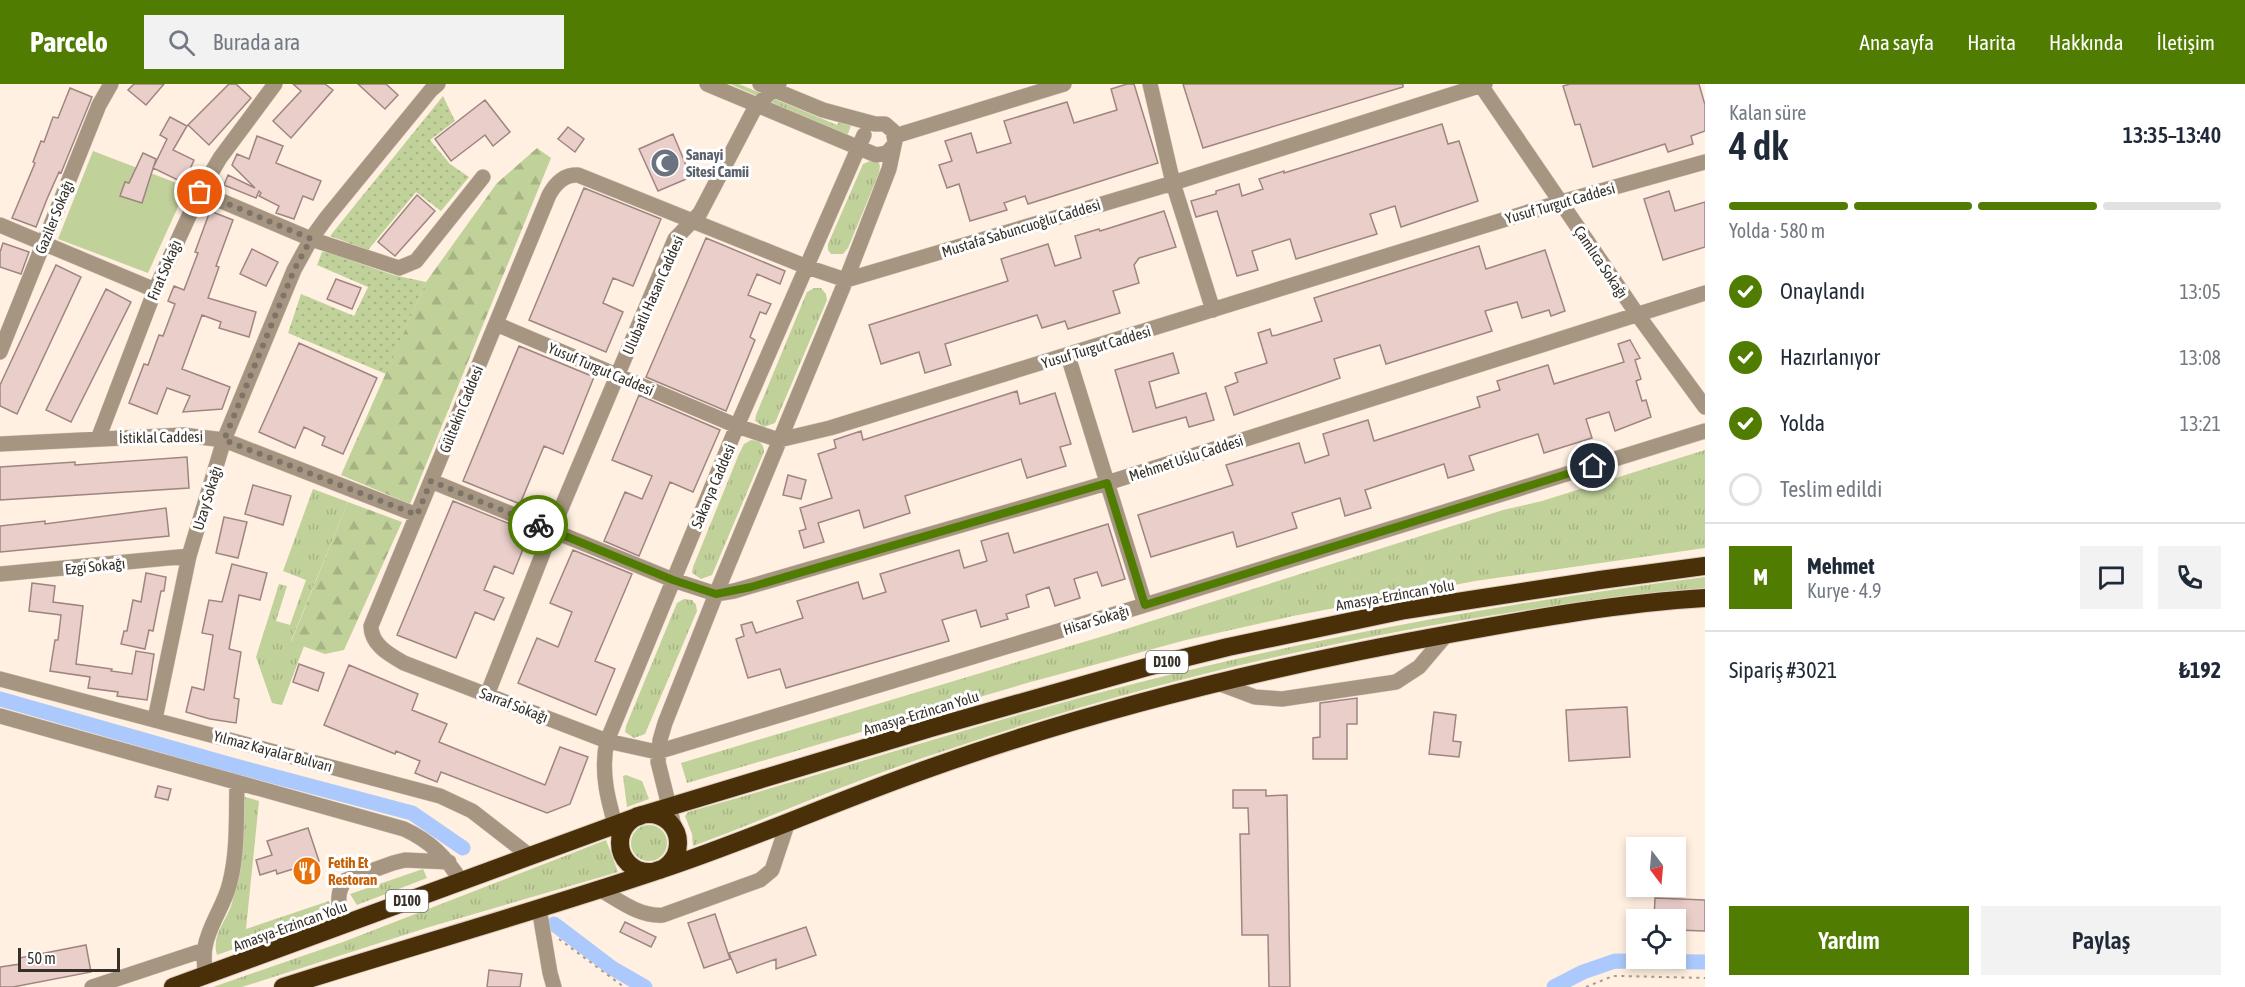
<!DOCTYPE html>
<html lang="tr">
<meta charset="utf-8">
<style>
body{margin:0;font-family:"Asap Condensed",sans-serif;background:#f2f2f3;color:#1f2937;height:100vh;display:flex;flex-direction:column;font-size:22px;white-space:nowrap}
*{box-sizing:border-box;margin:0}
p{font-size:20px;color:#747a83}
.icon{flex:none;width:33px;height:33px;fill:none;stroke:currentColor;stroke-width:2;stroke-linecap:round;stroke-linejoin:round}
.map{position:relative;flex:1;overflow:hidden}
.sheet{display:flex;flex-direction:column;background:#fff;width:540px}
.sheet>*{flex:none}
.needle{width:39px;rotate:164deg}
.buttons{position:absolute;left:1626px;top:753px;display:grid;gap:12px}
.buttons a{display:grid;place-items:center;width:60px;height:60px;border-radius:0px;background:#fff;box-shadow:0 3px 9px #0003;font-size:30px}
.scale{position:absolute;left:18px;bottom:15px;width:102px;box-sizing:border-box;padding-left:6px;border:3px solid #363028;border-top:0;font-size:16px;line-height:21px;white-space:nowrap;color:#363028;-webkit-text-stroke:4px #fff;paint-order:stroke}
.pin{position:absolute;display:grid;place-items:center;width:51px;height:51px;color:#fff;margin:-26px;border:3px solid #fff;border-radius:50%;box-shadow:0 2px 6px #0007}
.courier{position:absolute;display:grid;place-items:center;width:60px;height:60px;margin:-30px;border:4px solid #507c01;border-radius:50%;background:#fff;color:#222;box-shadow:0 2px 8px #0007}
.overview em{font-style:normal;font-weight:600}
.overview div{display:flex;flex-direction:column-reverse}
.overview{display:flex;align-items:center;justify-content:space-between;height:102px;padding:0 24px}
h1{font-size:39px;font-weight:600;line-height:45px}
.bar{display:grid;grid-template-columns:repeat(4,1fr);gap:9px 6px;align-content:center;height:72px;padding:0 24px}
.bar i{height:8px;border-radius:4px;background:#e0e1e3}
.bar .on{background:#507c01}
.bar p{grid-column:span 4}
.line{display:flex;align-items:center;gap:15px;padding:0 24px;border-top:2px solid #e0e1e3}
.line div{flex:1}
.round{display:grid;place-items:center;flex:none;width:63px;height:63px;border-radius:0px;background:#f2f2f3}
ol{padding:0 24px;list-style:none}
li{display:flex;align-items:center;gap:18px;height:66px}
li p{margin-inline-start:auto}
li .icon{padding:6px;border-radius:50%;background:#507c01;color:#fff;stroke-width:4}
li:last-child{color:#747a83}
li i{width:33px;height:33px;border:3px solid #e0e1e3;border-radius:50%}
.cta{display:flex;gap:12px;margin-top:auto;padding:12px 24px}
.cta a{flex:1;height:69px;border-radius:0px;background:#507c01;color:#fff;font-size:24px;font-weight:600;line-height:69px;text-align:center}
.cta a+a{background:#f2f2f3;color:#1f2937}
header{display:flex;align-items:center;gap:36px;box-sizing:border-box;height:84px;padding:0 30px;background:#507c01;color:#fff}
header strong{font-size:28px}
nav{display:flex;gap:33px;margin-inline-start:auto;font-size:21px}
.search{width:420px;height:54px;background:#f2f2f3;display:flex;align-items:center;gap:15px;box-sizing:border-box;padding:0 21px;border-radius:0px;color:#747a83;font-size:22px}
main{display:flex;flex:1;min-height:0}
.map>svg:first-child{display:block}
</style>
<header>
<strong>Parcelo</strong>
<div class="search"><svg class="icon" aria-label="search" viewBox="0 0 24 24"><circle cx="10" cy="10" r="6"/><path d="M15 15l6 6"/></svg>Burada ara</div>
<nav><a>Ana sayfa</a><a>Harita</a><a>Hakkında</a><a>İletişim</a></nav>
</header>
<main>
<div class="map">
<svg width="1705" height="903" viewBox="0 0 1705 903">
<defs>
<pattern id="grass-tufts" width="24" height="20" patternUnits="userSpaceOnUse" patternTransform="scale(1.5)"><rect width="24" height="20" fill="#c1d19a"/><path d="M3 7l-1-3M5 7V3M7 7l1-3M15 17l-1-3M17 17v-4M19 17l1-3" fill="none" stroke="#a6b485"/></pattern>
<pattern id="forest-firs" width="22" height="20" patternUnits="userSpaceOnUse" patternTransform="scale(1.5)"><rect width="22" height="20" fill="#c1d19a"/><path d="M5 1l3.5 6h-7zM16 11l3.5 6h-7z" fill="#a6b485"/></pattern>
<pattern id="garden-dots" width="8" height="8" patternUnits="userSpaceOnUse" patternTransform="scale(1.5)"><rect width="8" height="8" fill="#c1d19a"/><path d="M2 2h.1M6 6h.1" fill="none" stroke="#a6b485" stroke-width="1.8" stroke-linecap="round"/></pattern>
</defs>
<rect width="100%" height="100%" fill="#fff0e1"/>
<path fill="url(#grass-tufts)" d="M730,0H739L837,41L839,38L851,42L847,52Z
M870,77H878L880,82L879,89L848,164L843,170H831L828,166V160L863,80Z
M814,204H821L826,210L827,216L775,339L764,343L755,337L756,331L807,208Z
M751,356L759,357L763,362L764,368L712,491L701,495L692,489L693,483L739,370L744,360Z
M1705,366V464L1475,497L1293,532L1186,556L1027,599L687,699L681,679L1107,551L1503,426L1542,417Z
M313,405L348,418L291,557L304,562L282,621L272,619L256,573L279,500L287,502L276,537L290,541L306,496L283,487Z
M1705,493V504C1465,527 1218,577 989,652C947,666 906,679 864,695C807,716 751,741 693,762L692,750L685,732L688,728C838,686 986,637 1137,599C1324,551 1514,518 1705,493Z
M684,515L692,516L696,521L697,527L645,650L634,654L625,648L626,642L677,519Z
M626,691L642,697L649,715L627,723L623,692Z
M242,712L259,717L246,845L329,817L331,830L217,871C211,850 227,837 232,819C240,789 240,743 242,712Z
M631 759a18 18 0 1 1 36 0a18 18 0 1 1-36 0Z
M606,756L618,788L426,844L242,903H213L343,858Z
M423,785L427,794L357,821L350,810Z"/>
<path fill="url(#forest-firs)" d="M537,64L551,74L410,420L341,391L426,198L497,99Z
M348,418L402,438L344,566L325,570L291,558Z"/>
<path fill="#c1d19a" d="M93,67L187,103L148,189L58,155Z"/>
<path fill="url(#garden-dots)" d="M443,12L455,37L430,56L450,80L469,93L441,127L416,108L368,166L330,152Z
M322,168H327L393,191L426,198L386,290L288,249L301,210L354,232L368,203L317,181Z"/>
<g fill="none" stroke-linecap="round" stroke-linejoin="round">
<path stroke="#abc9fc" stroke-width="15" d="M0,615L228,680L412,729L463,764
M554,840L612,884L645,903
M1554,903L1583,888L1615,877L1705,878"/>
</g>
<path fill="#eaceca" stroke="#9f8581" stroke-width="1.5" d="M134,0H164L146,21L128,6Z
M229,0H236L251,14L209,61L188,41Z
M293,0H325L333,6L291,54L273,37L301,7Z
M358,0H386L398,11L385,25Z
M1127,0H1134L1158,79L1028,120L1025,112L1004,119L1007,126L970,137L959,100L947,104L939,81L952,77L945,57L971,49L977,69L1011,59L1004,37L1067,18L1074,39L1117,26L1111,5Z
M1183,0H1403V3L1203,64Z
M1570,0H1699L1705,21V47L1691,52L1693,60L1668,68L1665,60L1593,83L1580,40L1575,41L1563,2Z
M70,4L92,13L61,89L59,88L47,115L36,143L12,134L35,79L33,78L41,57L44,58L53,33L58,34Z
M485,16L510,48L493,62L485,51L451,77L435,55Z
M170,33L187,42L173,66L194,76L184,99L153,84L167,55L160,51Z
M1442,40L1448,60L1459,57L1478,117L1401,143L1395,122L1370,130L1377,150L1296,175L1290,155L1252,167L1258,186L1237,192L1217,127L1196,133L1191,117L1216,110V107L1239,100L1242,112L1263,105L1259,95L1284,87V89Z
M568,43L584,55L575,68L558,55Z
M673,50L691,93L658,107L639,65Z
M257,52L283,62L276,79L321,97L313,116L303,112L294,135L276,129L279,122L259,112L261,109L259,107L256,114L224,101L228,91L255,104L232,81L237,70L249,75Z
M143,69L156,75L142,119L120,112L125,98L129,99Z
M584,104L661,135L633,202L613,194L603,219L623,228L606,268L529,236Z
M1669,107L1675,127L1705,118V163L1663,176L1644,115Z
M417,111L435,127L395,172L378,158Z
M210,127L233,136L216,182L219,183L208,214L256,228L249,253L219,244L221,238L202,231L182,285L230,303L222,325L183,328L190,312L167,304L157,330L129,319L144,280L148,281L159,251L163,252L175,220L168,217L174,202L184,206L198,169L195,168Z
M1164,127L1176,163L1139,174L1134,181L1139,199L1113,207L1120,229L1068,245L1065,237L1042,244L1037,231L945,260L951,281L925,289L919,268L881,280L869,241L1008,197L1001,175L1048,160L1055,182L1081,174L1075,152L1099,145L1100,147Z
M706,154L785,187L780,200L757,190L748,211L771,220L766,230L760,228L750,253L755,256L726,327L646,293Z
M3,159L29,168L21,190L0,183V168Z
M1479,162L1486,185L1545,166L1565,227L1551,232L1549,226L1522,234L1517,218L1485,227L1492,247L1386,280L1380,261L1334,275L1340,294L1234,331L1225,303L1238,298L1235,289L1267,279L1258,249L1270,245L1272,252L1277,251L1322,237L1314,214Z
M252,165L278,178L266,202L240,190Z
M56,181L81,193L17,330L0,322V301Z
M336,195L361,204L352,225L327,215Z
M106,205L131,218L71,338L46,326Z
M1630,256L1640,274L1635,276L1641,295L1636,297L1642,317L1646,316L1651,333L1615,347L1609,328L1586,335L1592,354L1544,369L1538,350L1469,372L1474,386L1448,394L1444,380L1365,406L1371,424L1345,432L1340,414L1292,429L1297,444L1237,463L1233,448L1151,473L1138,431L1233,401L1226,381L1299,359L1305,379L1329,371L1323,350L1368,336L1374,357L1480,323L1477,313L1500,306L1497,297L1548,281L1554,300L1624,278L1618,260Z
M299,259L377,294L343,370L322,361L325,353L304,343L295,364L259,348Z
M519,262L594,293L563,370L544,362L520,420L463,397Z
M1173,269L1179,289L1149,298L1156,324L1206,309L1214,336L1189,343L1186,333L1133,348L1115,286Z
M1017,307L1020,320L1055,309L1071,360L1060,363L1066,382L1027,394L1021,375L905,412L910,429L864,444L859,426L818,439L824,458L804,464L799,447L806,445L800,424L832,414L818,370L836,364L834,356L861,347L863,356Z
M639,311L720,346L693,408L670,398L639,472L604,457L625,408L642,415L652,392L612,376Z
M187,373L189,404L0,416V383L75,378V381Z
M788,391L806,396L801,415L783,411Z
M253,401L291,412L283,441L245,430Z
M453,417L530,448L513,490L494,482L484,506L504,514L494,536L475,528L456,574L397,551Z
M166,424L169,452L0,468V442L45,437V440Z
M224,433L247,438L238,474L216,469Z
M1108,440L1125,495L1102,502L1097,488L1074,495L1080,514L1055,522L1049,503L1026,511L1029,523L1006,530L1008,535L981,543L976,526L942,536L949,557L786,604L780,585L748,594L736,555L744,552L741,541L752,538L756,549L803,534L797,517L858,498L863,515L886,508L880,490L959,466L964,484L987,477L981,457L1008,449L1014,469Z
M573,466L632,490L595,577L615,585L596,631L518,599L537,554L558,563L572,528L550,519Z
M232,480L267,489L260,516L239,511L229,565L241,568L234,614L239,615L236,639L210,635L186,628L192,603L204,606L213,551L202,549L209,516L222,518Z
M146,489L166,493L164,507H161L153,547L149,546L145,565L121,560L124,547H127L133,516L141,518Z
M32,499L55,502L53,518L83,522L76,580L112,585L111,587L132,590L136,567L154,570L147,616L117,612L118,608L88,604L90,593L50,587L55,556H58L61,531L29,527Z
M299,580L324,589L318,607L293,598Z
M349,581L418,610L412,626L447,640L439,658L545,701L560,663L588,673L570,720L547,729L441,688L437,698L415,689L420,677L396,667L395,670L324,641Z
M1357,614V640H1347V675H1313V654L1320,653V619Z
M1627,623L1630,673L1569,677L1566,626Z
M1434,628L1456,631L1453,657L1461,658L1459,673L1429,670Z
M158,702L171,705L168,716L155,713Z
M1233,706H1266V712L1287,711L1290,903H1269L1268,851H1242L1240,750H1249L1248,724H1233Z
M308,744L319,777L277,790L276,786L260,791L256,776L272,771L267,757Z
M1655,814L1705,816V847L1676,846V836H1654Z
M715,830L730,875L704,884L688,839Z
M625,838L656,853L651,863L620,848Z
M806,843L816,871L776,885V875L737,889L729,869Z
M86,861L91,888L13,903H0V883L20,880L19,874Z
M489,886L522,890L520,903H487Z"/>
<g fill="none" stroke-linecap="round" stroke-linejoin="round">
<g stroke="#dbcdc0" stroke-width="16">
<path id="minor" d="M707,0L876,71L887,69L894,61
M1150,0L1173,99L1213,226
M1480,0L1637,230L1705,323
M1485,0L1173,99L846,196L807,183L578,91C564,90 555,100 549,111L371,542C371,561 390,571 404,579L607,657L657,668L1145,521L1705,347
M895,52L1064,0
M200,108L311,155L399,184L416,177L483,93
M0,141L155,206
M496,240L737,342L779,356L830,344L1561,118L1705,78
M0,268L99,21L111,0
M1068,272L1145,521
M98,355L155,206L200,108L220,74L275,0
M0,360L183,351L224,356L417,431
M431,397L673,496L716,510L734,507L1107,399L1705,209
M0,490L189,472
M0,595L440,712L472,727L530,772
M1215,598L1255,613L1282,615L1396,598L1419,583L1447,550
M487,611L552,446L675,155L700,129L756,22L779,0
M0,632L404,745C430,757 446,773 461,797
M155,635L189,472L224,356L294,186L311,155L327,133L431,6L438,0
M675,746L658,678L660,656L665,639L716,510L846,196L889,85L895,57L893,47L885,40H875L823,26L760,0
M621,761C611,726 599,693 607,657L737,342L864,51
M599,805C619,816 639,833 663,831L760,796L772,786L788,738
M539,824L550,889L554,903
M343,842C340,826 334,809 346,796L393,779L405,776L449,778
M205,892C205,883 203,872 205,863C209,840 225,821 230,798C238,766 236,732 237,699
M92,903L204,866"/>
</g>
<g stroke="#dbcdc0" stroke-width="20">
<path id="highway" d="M620 759a29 29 0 1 1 58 0a29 29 0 1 1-58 0Z
M173,903L642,731L931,644L1147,583L1228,563L1405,526L1600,496L1705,482
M283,903C408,863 534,828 659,786C750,756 839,716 930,684C1101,623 1277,581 1455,549C1537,534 1621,519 1705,514"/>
</g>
<path stroke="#a79c90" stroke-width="2" stroke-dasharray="3 4.5" stroke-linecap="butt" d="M559,855L624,903
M1586,903L1613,892H1622L1705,894"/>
<use href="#minor" stroke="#a69580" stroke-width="15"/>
<use href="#highway" stroke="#4a3009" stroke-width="18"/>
</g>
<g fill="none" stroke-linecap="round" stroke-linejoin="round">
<path stroke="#7c7369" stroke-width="6" stroke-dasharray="0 10.8" d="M200,108L311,155L294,186L224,356L417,431L431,397L538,441"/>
<path stroke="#507c01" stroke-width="8" d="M538,441L673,496L716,510L751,503L1107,399L1145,521L1593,382"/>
</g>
<defs>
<g id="mosque-disc" transform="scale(1.5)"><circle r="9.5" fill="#6b7280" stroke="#fff"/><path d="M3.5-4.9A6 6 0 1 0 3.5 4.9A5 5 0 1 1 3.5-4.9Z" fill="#fff"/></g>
<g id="restaurant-disc" transform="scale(1.5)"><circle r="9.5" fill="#e8710a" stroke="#fff"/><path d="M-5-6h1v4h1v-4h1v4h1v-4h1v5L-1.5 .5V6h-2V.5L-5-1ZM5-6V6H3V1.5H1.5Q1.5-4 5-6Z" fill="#fff"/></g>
</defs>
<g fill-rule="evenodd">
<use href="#mosque-disc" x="665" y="79"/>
<use href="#restaurant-disc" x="307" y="787"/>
</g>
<g text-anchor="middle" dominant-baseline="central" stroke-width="6" stroke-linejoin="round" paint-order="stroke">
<g fill="#fff" stroke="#726e68" stroke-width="1.5">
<rect x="1146" y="567" width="42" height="22" rx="4.5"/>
<rect x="386" y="806" width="42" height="22" rx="4.5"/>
</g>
<g font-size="14" font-weight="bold" fill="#363028">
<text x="1167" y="578">D100</text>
<text x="407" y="817">D100</text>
</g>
<g font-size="15" font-weight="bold" fill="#5b616d" stroke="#fff" text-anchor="start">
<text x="686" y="70">Sanayi<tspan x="686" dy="17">Sitesi Camii</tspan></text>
</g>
<g font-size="15" fill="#363028" stroke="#fff">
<text transform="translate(1560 119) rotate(-16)">Yusuf Turgut Caddesi</text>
<text transform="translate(54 133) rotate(-68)">Gaziler Sokağı</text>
<text transform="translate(1021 144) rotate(-17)">Mustafa Sabuncuoğlu Caddesi</text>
<text transform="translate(1601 178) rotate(56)">Çamlıca Sokağı</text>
<text transform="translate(164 186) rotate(-67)">Fırat Sokağı</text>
<text transform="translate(653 211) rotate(-66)">Ulubatlı Hasan Caddesi</text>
<text transform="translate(1096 263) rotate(-17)">Yusuf Turgut Caddesi</text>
<text transform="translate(601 285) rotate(23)">Yusuf Turgut Caddesi</text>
<text transform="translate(461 325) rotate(-68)">Gültekin Caddesi</text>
<text transform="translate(161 353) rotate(-1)">İstiklal Caddesi</text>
<text transform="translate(1186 374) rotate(-18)">Mehmet Uslu Caddesi</text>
<text transform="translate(713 402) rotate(-67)">Sakarya Caddesi</text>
<text transform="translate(207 414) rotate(-73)">Uzay Sokağı</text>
<text transform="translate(95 482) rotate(-6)">Ezgi Sokağı</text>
<text transform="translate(1395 511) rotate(-10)">Amasya-Erzincan Yolu</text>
<text transform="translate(1096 536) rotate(-17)">Hisar Sokağı</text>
<text transform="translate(514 621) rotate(21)">Sarraf Sokağı</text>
<text transform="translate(921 629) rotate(-17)">Amasya-Erzincan Yolu</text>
<text transform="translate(273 667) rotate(15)">Yılmaz Kayalar Bulvarı</text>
<text transform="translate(290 842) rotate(-20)">Amasya-Erzincan Yolu</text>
</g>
<g font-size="15" font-weight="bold" fill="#c56008" stroke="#fff" text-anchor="start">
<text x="328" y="778">Fetih Et<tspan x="328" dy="17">Restoran</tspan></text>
</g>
</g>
</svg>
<div class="buttons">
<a><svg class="needle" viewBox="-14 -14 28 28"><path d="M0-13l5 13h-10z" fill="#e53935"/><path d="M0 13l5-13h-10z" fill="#747a83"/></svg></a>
<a><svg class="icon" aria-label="locate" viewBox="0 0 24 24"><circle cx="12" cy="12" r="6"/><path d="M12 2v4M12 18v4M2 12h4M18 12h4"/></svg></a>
</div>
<div class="scale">50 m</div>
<div class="pin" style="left:200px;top:108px;background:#ea580c"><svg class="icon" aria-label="bag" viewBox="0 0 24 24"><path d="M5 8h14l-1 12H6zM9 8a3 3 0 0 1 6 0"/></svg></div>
<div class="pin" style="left:1593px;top:382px;background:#1f2937"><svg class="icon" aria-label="home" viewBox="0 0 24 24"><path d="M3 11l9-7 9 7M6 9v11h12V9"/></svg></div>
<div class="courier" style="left:538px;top:441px"><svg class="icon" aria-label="bike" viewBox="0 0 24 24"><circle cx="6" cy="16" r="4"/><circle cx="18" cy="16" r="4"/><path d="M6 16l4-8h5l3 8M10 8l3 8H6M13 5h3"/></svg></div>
</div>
<section class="sheet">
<div class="overview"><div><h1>4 dk</h1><p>Kalan süre</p></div><em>13:35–13:40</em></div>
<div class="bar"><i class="on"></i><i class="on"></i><i class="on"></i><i></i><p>Yolda · 580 m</p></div>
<ol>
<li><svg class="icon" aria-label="check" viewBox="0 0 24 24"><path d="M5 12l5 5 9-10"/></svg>Onaylandı<p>13:05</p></li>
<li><svg class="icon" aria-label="check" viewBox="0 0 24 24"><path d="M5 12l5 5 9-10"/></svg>Hazırlanıyor<p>13:08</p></li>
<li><svg class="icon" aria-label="check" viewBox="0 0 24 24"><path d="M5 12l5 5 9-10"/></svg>Yolda<p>13:21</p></li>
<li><i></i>Teslim edildi</li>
</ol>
<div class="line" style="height:108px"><b class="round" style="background:#507c01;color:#fff">M</b><div><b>Mehmet</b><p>Kurye · 4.9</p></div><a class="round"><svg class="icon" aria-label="chat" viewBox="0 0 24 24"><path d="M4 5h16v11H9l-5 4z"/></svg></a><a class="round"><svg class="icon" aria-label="phone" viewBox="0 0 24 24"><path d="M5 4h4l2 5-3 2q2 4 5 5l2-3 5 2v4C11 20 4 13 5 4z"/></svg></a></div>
<div class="line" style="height:78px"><div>Sipariş #3021</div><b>₺192</b></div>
<div class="cta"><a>Yardım</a><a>Paylaş</a></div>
</section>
</main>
